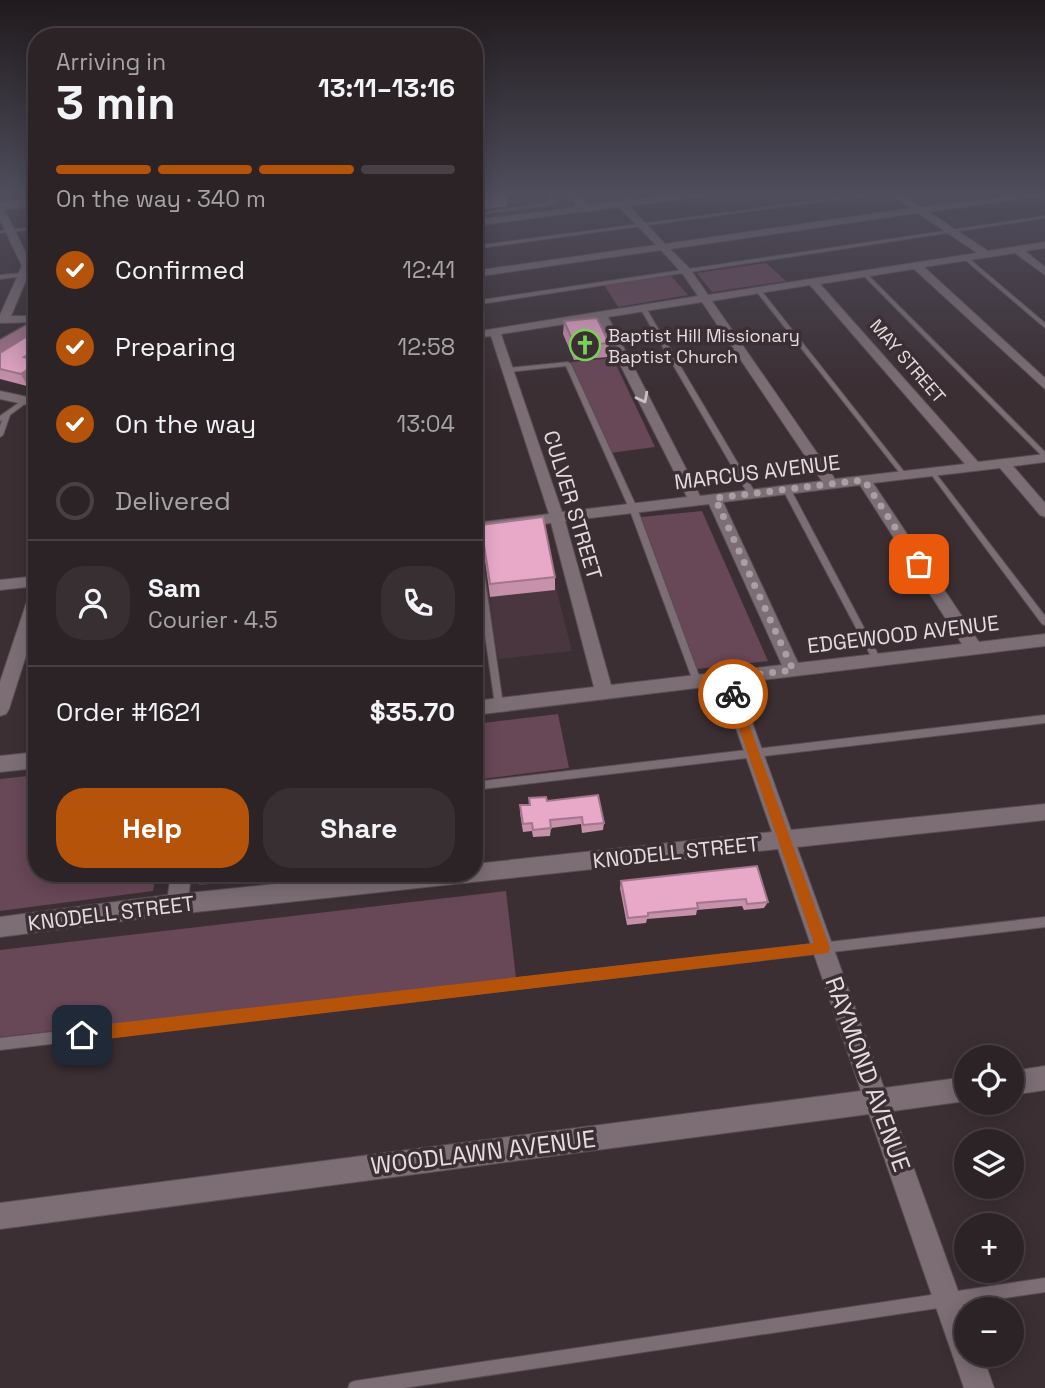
<!DOCTYPE html>
<meta charset="utf-8">
<style>
body{margin:0;font-family:"Space Grotesk",sans-serif;background:#382f33;color:#f1f3f6;height:100vh;display:flex;flex-direction:column;font-size:26px;white-space:nowrap}
*{box-sizing:border-box;margin:0}
p{font-size:23px;color:#a6a4a7}
.icon{flex:none;width:38px;height:38px;fill:none;stroke:currentColor;stroke-width:2;stroke-linecap:round;stroke-linejoin:round}
.map{position:relative;flex:1;overflow:hidden}
.sheet{position:absolute;left:28px;top:28px;width:455px;height:854px;display:flex;flex-direction:column;background:#2c2327;border-radius:28px;box-shadow:0 4px 18px #0003,0 0 0 2px #484044}
.sheet>*{flex:none}
.tools{position:absolute;left:954px;top:1045px;display:grid;gap:14px}
.tools a{display:grid;place-items:center;width:70px;height:70px;border-radius:50%;background:#2c2327;box-shadow:0 4px 18px #0003,0 0 0 2px #484044;font-size:35px}
.pin{position:absolute;display:grid;place-items:center;width:60px;height:60px;color:#fff;margin:-30px;border-radius:14px;box-shadow:0 4px 10px #0006}
.courier{position:absolute;display:grid;place-items:center;width:70px;height:70px;margin:-35px;border:5px solid #b45309;border-radius:50%;background:#fff;color:#222;box-shadow:0 2px 9px #0007}
.headline em{font-style:normal;font-weight:800}
.headline div{display:flex;flex-direction:column-reverse}
.headline{display:flex;align-items:center;justify-content:space-between;height:119px;padding:0 28px}
h1{font-size:46px;font-weight:800;line-height:52px}
.bar{display:grid;grid-template-columns:repeat(4,1fr);gap:10px 7px;align-content:center;height:84px;padding:0 28px}
.bar i{height:9px;border-radius:5px;background:#484044}
.bar .on{background:#b45309}
.bar p{grid-column:span 4}
.line{display:flex;align-items:center;gap:18px;padding:0 28px;border-top:2px solid #484044}
.line div{flex:1}
.round{display:grid;place-items:center;flex:none;width:74px;height:74px;border-radius:28px;background:#382f33}
ol{padding:0 28px;list-style:none}
li{display:flex;align-items:center;gap:21px;height:77px}
li p{margin-inline-start:auto}
li .icon{padding:7px;border-radius:50%;background:#b45309;color:#fff;stroke-width:4}
li:last-child{color:#a6a4a7}
li i{width:38px;height:38px;border:4px solid #484044;border-radius:50%}
.button{display:flex;gap:14px;margin-top:auto;padding:14px 28px}
.button a{flex:1;height:80px;border-radius:28px;background:#b45309;color:#fff;font-size:28px;font-weight:800;line-height:80px;text-align:center}
.button a+a{background:#382f33;color:#f1f3f6}
.map>svg:first-child{display:block}
</style>
<div class="map">
<svg width="1045" height="1388" viewBox="0 0 1045 1388">
<rect width="100%" height="100%" fill="#3b2f34"/>
<path fill="#49363f" d="M474,192H523L531,196L560,193L573,206L474,219Z
M541,529L572,651L498,659L479,537Z"/>
<path fill="#684757" d="M766,263L786,281L712,292L697,273Z
M671,276L688,295L618,307L604,285Z
M613,358L655,447L610,453L571,362Z
M702,511L768,661L697,669L641,517Z
M558,714L569,768L474,780V724Z
M37,775V873H156L153,891L0,911V779Z
M201,873H288V876L199,885Z
M506,891L516,978L0,1037V950Z"/>
<g fill="none" stroke-linecap="round" stroke-linejoin="round">
<g stroke="#584e53" stroke-width="2">
<path id="service" d="M619,192H623L634,202L630,203Z
M881,192H890L474,249V246Z
M572,194L574,196L553,199L554,204L552,205L474,215V213L549,203L548,197Z
M1045,216V218L474,305V301Z
M37,227V229L0,233V231Z
M965,255L1045,323V328L963,258L962,257Z
M864,271L1045,452V458L1043,457L862,274L861,273Z
M23,273L26,275L25,276L0,279V275Z
M756,289H760L906,474V476H902L756,291Z
M641,307L646,308L756,494L754,496H752L748,494L640,308Z
M568,362L571,364L637,508L701,681L700,683L697,684L693,681L629,508L566,366L508,372L505,370L508,368Z
M37,390V395L10,415L3,435L0,437V426L2,420L0,421V416Z
M932,470L934,471L1045,616V625L1042,624L930,473L929,472Z
M785,488H789L791,490L881,660L880,662L877,663L873,660L783,490Z
M474,528L478,530L503,705L502,707H496L495,705L474,558Z
M1045,715V723L474,790V782Z
M288,873H298L297,892L296,895L292,897L288,895L287,892Z
M1045,917V927L0,1050V1038Z
M1045,1278V1292L404,1388H348L350,1383L355,1381Z"/>
</g>
<g stroke="#584e53" stroke-width="2">
<path id="minor" d="M565,192H574L588,205L694,192H715L711,195L629,206L665,244L911,208L889,192H898L922,207L1045,192V195L929,212L988,251L1045,242V248L1025,251L1045,267V275L1015,253L924,267L1045,378V389L914,269L820,284L978,462L1045,454V462L1013,466L1045,503V517L1040,515L1000,468L873,483L979,642L1045,634V646L738,683L791,830L1045,804V820L797,847L884,1088L966,1077V1101L893,1111L966,1313V1354H982L994,1388H964L869,1114L0,1229V1203L861,1091L778,849L177,914L0,937V917L168,895L171,873H191L189,893L380,873H474V864L772,832L721,685L474,715V701L594,687L551,523L474,533V523L549,514L491,336L474,338V332L698,296L682,273L661,250L474,277V271L656,245L619,207L474,226V220L578,207ZM918,213L977,253L708,295L690,269L670,249ZM810,285L965,464L835,479L712,301ZM702,302L822,481L700,496L608,317ZM597,319L687,497L562,512L501,334ZM860,485L962,644L798,663L723,502ZM709,504L782,665L611,685L565,521Z
M0,207L5,210L32,266L11,316H37V322L0,323V315L22,266L0,220Z
M0,391L37,399V407L0,399Z
M37,576V586L0,590V580Z
M37,590V621L9,709L6,714L0,716V682L29,595Z
M37,752V768L0,772V756Z
M1045,1066V1090L1012,1095V1071Z"/>
</g>
<g stroke="#584e53" stroke-width="3">
<path id="secondary" d="M37,198V206L0,210V202Z"/>
</g>
<g stroke="#584e53" stroke-width="3">
<path id="primary" d="M37,319V332L0,354V340Z"/>
</g>
<use href="#service" fill="#7c6e74" fill-rule="evenodd"/>
<use href="#minor" fill="#7c6e74" fill-rule="evenodd"/>
<use href="#secondary" fill="#8f707f" fill-rule="evenodd"/>
<use href="#primary" fill="#a1738a" fill-rule="evenodd"/>
</g>
<path fill="#c791ab" d="M564,321L609,343L608,357L574,360L563,334Z
M37,330V380L27,386L0,379V354Z
M481,525L555,577V590L490,597L482,537Z
M529,798L547,801L604,823L603,830L582,833L581,824L551,828L550,836L533,837L532,831L523,832L520,813V805H529Z
M621,881L768,902L764,908L744,910L742,906L697,910L696,915L647,919L646,923L627,925L620,888Z"/>
<path fill="#a2768b" d="M507,194V206L474,211V198Z
M37,349V380L27,386L21,374L24,357Z"/>
<path fill="#e7a9c7" stroke="#a2768b" stroke-width="2" d="M474,192H505L507,194L474,198Z
M597,318L609,343L575,346L564,321Z
M37,330V349L24,357L37,360V363L21,374L0,369V353Z
M543,517L555,577L490,584L481,525Z
M598,795L604,823L583,825L582,817L550,820L551,828L533,830L532,823L523,824L520,805H530L529,798L546,797L547,801Z
M757,866L768,902L747,904L746,899L697,903L698,908L648,913V916L628,918L621,881Z"/>
<defs><path id="oneway-chevron" d="M-2-3.5L2.5 0L-2 3.5" fill="none" stroke-width="1.6" stroke-linecap="round" stroke-linejoin="round" transform="scale(1.75)"/></defs>
<use stroke="#cac0c5" href="#oneway-chevron" transform="translate(643 398) rotate(63)"/>
<linearGradient id="sky" x2="0" y2="1"><stop stop-color="#201a1d"/><stop offset="0.5" stop-color="#4f4d5c"/><stop offset="1" stop-color="#4f4d5c" stop-opacity="0"/></linearGradient>
<rect width="1045" height="386" fill="url(#sky)"/>
<path fill="#b45309" d="M733,689L738,694L830,948L828,953L82,1042L77,1040L75,1035L82,1027L814,943L727,694Z"/>
<g fill="none" stroke-linecap="round" stroke-linejoin="round">
<path stroke="#a99fa4" stroke-width="7" stroke-dasharray="0 12.6" d="M733,694L727,678L793,670L715,498L864,480L919,564"/>
</g>
<defs>
<g id="church-ring" transform="scale(1.575)"><circle r="9.5" fill="#3b2f34" stroke="#78d158" stroke-width="1.5"/><path d="M-1.2-6h2.4v3.5h3.3v2.4h-3.3V6h-2.4V-.1h-3.3v-2.4h3.3Z" fill="#78d158"/></g>
</defs>
<g fill-rule="evenodd">
<use href="#church-ring" x="585" y="345"/>
</g>
<g text-anchor="middle" dominant-baseline="central" stroke-width="7" stroke-linejoin="round" paint-order="stroke">
<g font-size="18" fill="#e4dce0" stroke="#3b2f34" text-anchor="start">
<text x="608" y="335">Baptist Hill Missionary<tspan x="608" dy="21">Baptist Church</tspan></text>
</g>
<g font-size="18" fill="#e4dce0" stroke="#3b2f34">
<text transform="translate(908 361) rotate(49)">MAY STREET</text>
</g>
<g font-size="21" fill="#e4dce0" stroke="#3b2f34">
<text transform="translate(757 472) rotate(-7)">MARCUS AVENUE</text>
<text transform="translate(573 505) rotate(73)">CULVER STREET</text>
<text transform="translate(903 634) rotate(-7)">EDGEWOOD AVENUE</text>
<text transform="translate(676 852) rotate(-6)">KNODELL STREET</text>
<text transform="translate(111 913) rotate(-7)">KNODELL STREET</text>
</g>
<g font-size="24" fill="#e4dce0" stroke="#3b2f34">
<text transform="translate(868 1074) rotate(70)">RAYMOND AVENUE</text>
<text transform="translate(483 1152) rotate(-7)">WOODLAWN AVENUE</text>
</g>
</g>
</svg>
<div class="tools">
<a><svg class="icon" aria-label="locate" viewBox="0 0 24 24"><circle cx="12" cy="12" r="6"/><path d="M12 2v4M12 18v4M2 12h4M18 12h4"/></svg></a>
<a><svg class="icon" aria-label="layers" viewBox="0 0 24 24"><path d="M12 4l9 5-9 5-9-5zM3 14l9 5 9-5"/></svg></a>
<a>+</a>
<a>−</a>
</div>
<div class="pin" style="left:919px;top:564px;background:#ea580c"><svg class="icon" aria-label="bag" viewBox="0 0 24 24"><path d="M5 8h14l-1 12H6zM9 8a3 3 0 0 1 6 0"/></svg></div>
<div class="pin" style="left:82px;top:1035px;background:#1f2937"><svg class="icon" aria-label="home" viewBox="0 0 24 24"><path d="M3 11l9-7 9 7M6 9v11h12V9"/></svg></div>
<div class="courier" style="left:733px;top:694px"><svg class="icon" aria-label="bike" viewBox="0 0 24 24"><circle cx="6" cy="16" r="4"/><circle cx="18" cy="16" r="4"/><path d="M6 16l4-8h5l3 8M10 8l3 8H6M13 5h3"/></svg></div>
<section class="sheet">
<div class="headline"><div><h1>3 min</h1><p>Arriving in</p></div><em>13:11–13:16</em></div>
<div class="bar"><i class="on"></i><i class="on"></i><i class="on"></i><i></i><p>On the way · 340 m</p></div>
<ol>
<li><svg class="icon" aria-label="check" viewBox="0 0 24 24"><path d="M5 12l5 5 9-10"/></svg>Confirmed<p>12:41</p></li>
<li><svg class="icon" aria-label="check" viewBox="0 0 24 24"><path d="M5 12l5 5 9-10"/></svg>Preparing<p>12:58</p></li>
<li><svg class="icon" aria-label="check" viewBox="0 0 24 24"><path d="M5 12l5 5 9-10"/></svg>On the way<p>13:04</p></li>
<li><i></i>Delivered</li>
</ol>
<div class="line" style="height:126px"><a class="round"><svg class="icon" aria-label="person" viewBox="0 0 24 24"><circle cx="12" cy="8" r="4"/><path d="M4 21q1-7 8-7t8 7"/></svg></a><div><b>Sam</b><p>Courier · 4.5</p></div><a class="round"><svg class="icon" aria-label="phone" viewBox="0 0 24 24"><path d="M5 4h4l2 5-3 2q2 4 5 5l2-3 5 2v4C11 20 4 13 5 4z"/></svg></a></div>
<div class="line" style="height:91px"><div>Order #1621</div><b>$35.70</b></div>
<div class="button"><a>Help</a><a>Share</a></div>
</section>
</div>
